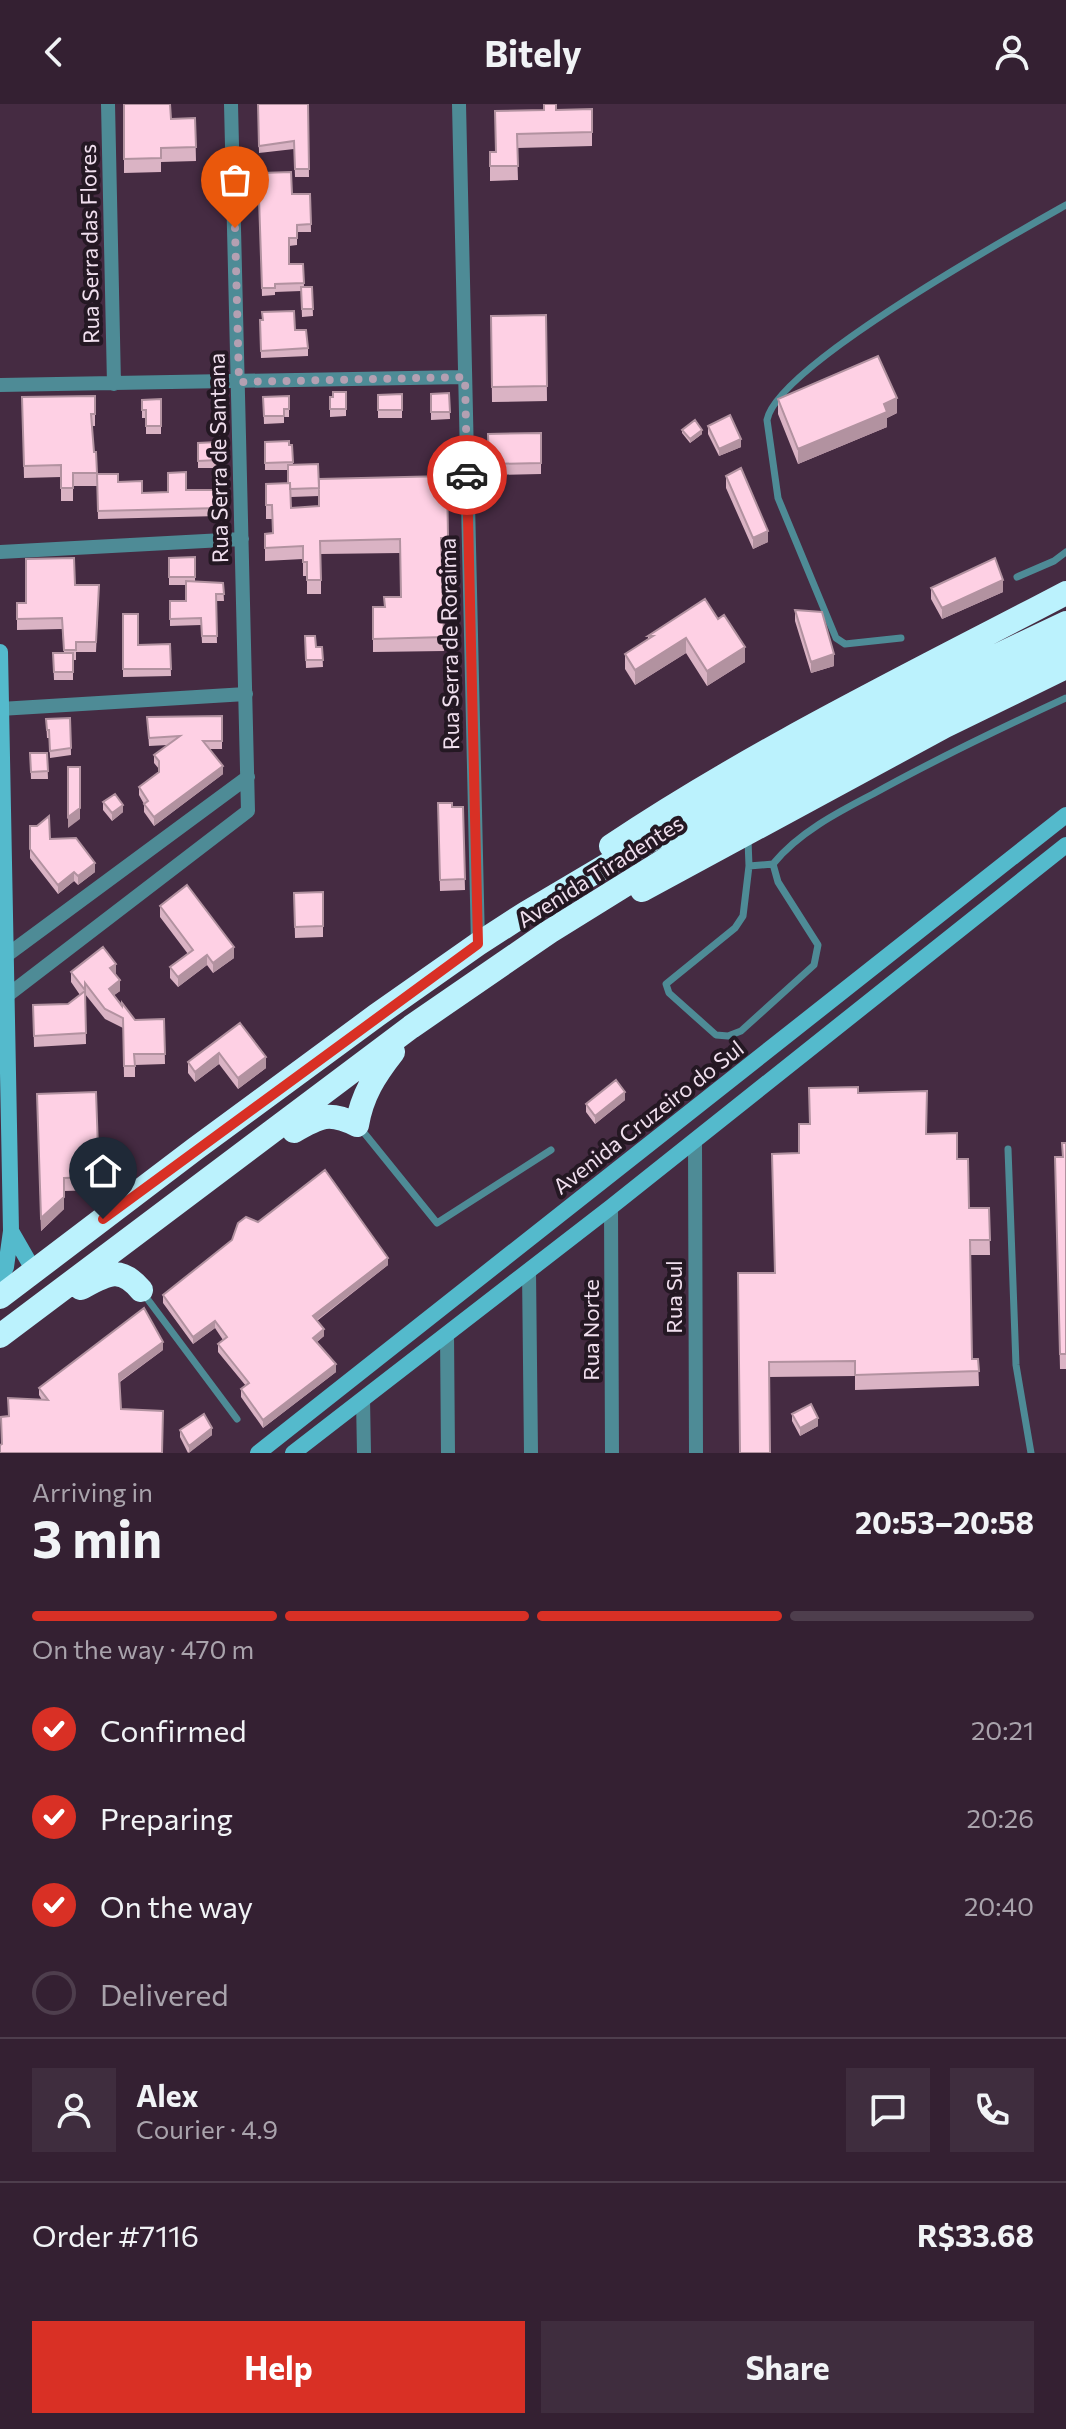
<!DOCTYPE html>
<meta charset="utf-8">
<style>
body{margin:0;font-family:Commissioner,sans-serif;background:#3f2d3e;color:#f1f3f6;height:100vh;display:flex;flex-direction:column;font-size:30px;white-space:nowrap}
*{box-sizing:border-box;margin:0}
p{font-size:26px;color:#a9a3ac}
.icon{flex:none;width:44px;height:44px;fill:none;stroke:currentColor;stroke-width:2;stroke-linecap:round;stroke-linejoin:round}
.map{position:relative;height:1349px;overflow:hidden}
.drawer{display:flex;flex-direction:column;background:#342032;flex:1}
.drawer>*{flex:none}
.pin{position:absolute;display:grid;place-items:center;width:68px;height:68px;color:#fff;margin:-82px -34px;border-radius:50% 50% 50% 0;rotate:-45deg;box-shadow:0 0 8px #0007}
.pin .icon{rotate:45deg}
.courier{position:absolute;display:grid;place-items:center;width:80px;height:80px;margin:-40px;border:6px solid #d93025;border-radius:50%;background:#fff;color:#222;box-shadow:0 2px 10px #0007}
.summary em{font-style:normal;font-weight:700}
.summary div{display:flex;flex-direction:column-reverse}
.summary{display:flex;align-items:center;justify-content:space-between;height:136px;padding:0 32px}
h1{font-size:52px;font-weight:700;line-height:60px}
.bar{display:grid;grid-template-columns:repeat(4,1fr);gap:12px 8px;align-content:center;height:96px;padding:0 32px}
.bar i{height:10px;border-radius:6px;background:#4e3e4d}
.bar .active{background:#d93025}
.bar p{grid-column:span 4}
.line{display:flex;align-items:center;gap:20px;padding:0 32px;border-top:2px solid #4e3e4d}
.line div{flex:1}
.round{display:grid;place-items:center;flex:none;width:84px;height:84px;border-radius:0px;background:#3f2d3e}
ol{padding:0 32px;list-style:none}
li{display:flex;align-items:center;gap:24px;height:88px}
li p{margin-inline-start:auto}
li .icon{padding:8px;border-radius:50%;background:#d93025;color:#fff;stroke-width:4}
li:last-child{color:#a9a3ac}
li i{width:44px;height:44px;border:4px solid #4e3e4d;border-radius:50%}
.action{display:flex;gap:16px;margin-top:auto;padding:16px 32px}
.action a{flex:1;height:92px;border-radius:0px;background:#d93025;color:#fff;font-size:32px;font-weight:700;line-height:92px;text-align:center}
.action a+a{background:#3f2d3e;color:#f1f3f6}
header{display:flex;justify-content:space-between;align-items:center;height:104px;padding:0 32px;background:#342032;font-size:36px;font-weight:700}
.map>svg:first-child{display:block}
</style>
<header><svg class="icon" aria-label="back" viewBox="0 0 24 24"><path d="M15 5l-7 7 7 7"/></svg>Bitely<svg class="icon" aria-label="person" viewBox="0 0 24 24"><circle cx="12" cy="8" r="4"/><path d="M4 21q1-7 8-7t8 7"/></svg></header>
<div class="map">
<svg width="1066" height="1349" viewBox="0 0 1066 1349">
<rect width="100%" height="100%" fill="#452b42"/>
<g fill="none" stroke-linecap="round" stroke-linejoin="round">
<path stroke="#4e8b96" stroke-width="7" d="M1017,473L1054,457L1066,448
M901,534L845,540L836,534L778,394L767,316C777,262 1011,132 1066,101
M748,736L749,762L743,812L735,824L666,880L669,889L716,931L728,932L741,927L814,861L818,841L778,778L773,760C798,729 838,708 873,690C936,655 1001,624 1066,594
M749,762L773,760
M361,1025L437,1119L551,1046
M1008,1045L1016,1261L1031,1349
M143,1189L237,1315"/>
<path stroke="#4e8b96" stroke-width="14" d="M108,0L114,280
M459,0L478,840
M0,281L465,273
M0,448L242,435
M0,605L246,590
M7,851L248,673
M8,891L248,707L231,0
M695,1036L696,1349
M611,1103L612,1349
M529,1167L531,1349
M447,1230L448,1349
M363,1295L364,1349"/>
<path stroke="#54bacc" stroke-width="16" d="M0,548L11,1127L6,1163L0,1176
M11,1127L34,1167
M258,1349L1066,711
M293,1349L611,1103L1066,741"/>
<path stroke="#bbf2fd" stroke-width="24" d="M611,742C756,645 912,570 1066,489
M642,786L945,622L1066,563
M294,1027C320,1012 329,1007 357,1021C362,991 375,971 393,948
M81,1184C107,1170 120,1161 141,1186
M0,1193L195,1045L377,911L478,840L526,809L629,748L944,577L1066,519
M0,1232L411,923L549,828L686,743L856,645L952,593L1066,539"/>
</g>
<path fill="#dab3c4" d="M124,0L171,15L195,14L196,57L161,58V68L124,69Z
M258,0H308L309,73H295L294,45L259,49Z
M534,0H556V6L592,5V42L517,44L518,76L490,77V48H496L544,6V0Z
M292,90H310L311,128H297V141L289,142V160H303L304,183H312L313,212L302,213L301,187L275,188V191L262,192L259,94Z
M546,211L547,297L492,298L491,212Z
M260,216L295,226L308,244V252L261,254Z
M346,288V312L330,313V293H333Z
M449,289L450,315L431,316V290Z
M402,290V314H378V291Z
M95,292V322H92L94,348H96L97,382H73V397H61V373L24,374L22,293Z
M289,292V313H284V319L264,320L263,293Z
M161,295V330H146V314H142V296Z
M778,295L897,309L887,314V323L798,360L778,310Z
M708,322L741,343L719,352L708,330Z
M682,326L702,330L690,339L682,329Z
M541,329V370L489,371L488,330Z
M265,338L292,341L293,361L318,360L319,392L291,393V404L319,402L447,372L448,447L442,448L444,547L373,548V503H385L401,493L400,449L321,450V490H307V472H303V455L265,457V430L273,429L272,415H266V380L288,379V366H265Z
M198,339L217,356V364H198Z
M97,370L142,389L168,388L186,386H219V412L98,415Z
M726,372L768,438L753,445L726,384Z
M195,453V478L223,479L224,497H216L217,539H202L201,521L170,522V497H186V481H169V454Z
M75,481H99L96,548H76V556H73V576H54L53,549H64L62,525L17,526V499H26Z
M931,484L1003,488L942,515L931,495Z
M705,495L745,558L707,582L686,549L635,581L625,565V550L648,535V532Z
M795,506L834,562L811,569L795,517Z
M123,510L138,541L170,540L171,572L123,573Z
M305,532L316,543H322L323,563L306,564Z
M222,612V645H210L223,670L154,722L144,708V700L139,691V683L159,668V665L154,659V651L168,641L149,642L147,613Z
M70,614L71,651L50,654L49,634H47L46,615Z
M30,649H47L48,675H31Z
M103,698L123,708L112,717L103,706Z
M438,699L452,703H463L465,786L440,787Z
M30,722H37L50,735L95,768L78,781L74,777L58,790L30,754Z
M323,788V833L295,834L294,789Z
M160,802L234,854L213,869L207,861L178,883L170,874V863L188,850L160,813Z
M71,868L116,870L120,887L114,891L135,916L164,915L165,960L135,961V973H124L123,924L105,915L85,890L86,940L34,943L33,901L68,900L80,891L71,878Z
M240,919L266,964L238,985L219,960L195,978L188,969V958Z
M96,988L99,1086L64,1087V1105L41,1127L37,990Z
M858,989L926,1030L957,1055L969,1104H989L990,1151H970L972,1255H978L979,1282L855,1286V1272L769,1273L739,1349L799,1049L810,1020Z
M625,996L595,1020L586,1008V1000Z
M1066,1039V1265H1060L1055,1053H1062Z
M258,1118L388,1161L317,1217L324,1232L317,1238L336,1268L263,1324L241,1293V1285L246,1282L218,1248V1240L223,1236L215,1224L193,1240L163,1199V1191Z
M163,1246L120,1278L2,1340L42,1296L39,1291V1284Z
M792,1310L818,1322L800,1332L792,1317Z
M180,1326L212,1331L188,1349L180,1333Z"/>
<path fill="#b292a0" d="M897,294V309L887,314V323L798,360V345L884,300Z
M702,326V330L690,339V335Z
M741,335V343L719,352V345Z
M768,427V438L753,445V434Z
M1003,476V488L942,515V504Z
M686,534V549L635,581V566Z
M745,543V558L707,582V567Z
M834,550V562L811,569V558Z
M223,662V670L154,722V713Z
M123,701V708L112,717V709Z
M80,704V715L68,724V713Z
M95,759V768L78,781V772Z
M74,768V777L58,790V781Z
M234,843V854L213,869V859Z
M207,851V861L178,883V873Z
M116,860V870L110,874V864Z
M120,876V887L109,895V885Z
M219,949V960L195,978V968Z
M266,953V964L238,985V974Z
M625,988V996L595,1020V1012Z
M64,1093V1105L41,1127V1114Z
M388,1154V1161L313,1219V1212Z
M215,1217V1224L193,1240V1233Z
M324,1225V1232L313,1241V1234Z
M163,1238V1246L119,1278V1270Z
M336,1260V1268L263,1324V1316Z
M818,1314V1322L800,1332V1324Z
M212,1324V1331L189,1349V1342Z"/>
<path fill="#fed0e4" stroke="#b292a0" stroke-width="2" d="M124,0H170L171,15L195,14L196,43L161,44V54L124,55Z
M258,0H308L309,65H295L294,37L259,42Z
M544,0H556V6L592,5V28L517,30L518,62H490V48H496L495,7L544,6Z
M291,68L292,90H310L311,120L297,121V134H289V160H303L304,179L275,180V184H262L259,94H261V69Z
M301,183H312L313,205H302Z
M294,207L295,226H306L308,244L261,247L260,216H263L262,208Z
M546,211L547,282L492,283L491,212Z
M878,252L897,294L884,300L887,308L798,345L778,295Z
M333,288H346V305H330V293H333Z
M449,289L450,308H431V290Z
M402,290V306H378V291Z
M95,292V310H91L94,348H96L97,369H73V384H61V361L24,362L22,293Z
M289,292V305H284V312H264L263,293Z
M161,295V322H146V306H142V296Z
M730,311L741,335L719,345L708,322Z
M695,316L702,326L690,335L682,326Z
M541,329V359L489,360L488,330Z
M289,337V341H292L293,358L265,359V338Z
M217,338V356L198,357V339Z
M318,360L319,384L290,385V379H288V361Z
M741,364L768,427L753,434L726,372Z
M186,368V386H219V404L98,407L97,370H118V378L142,377V389L168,388V369Z
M447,372L448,434H441L444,533L373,535V503H385L384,493H401L400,435L320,437L321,476H307V458H303V442L265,444V430L273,429L272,401H266V380L290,379L291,404L319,402V375Z
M195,453V473H169V454Z
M74,454L75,481H99L96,538H76V546H64L62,514L17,515V499H26V455Z
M995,454L1003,476L942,504L931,484Z
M186,477L223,479L224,490H216L217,532H202L201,514L170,515V497H186Z
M705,495L718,515L724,511L745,543L707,567L686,534L635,566L625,550L653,532H648Z
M795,506L822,508L834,550L811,558Z
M123,510H138V541L170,540L171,565H123Z
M305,532H315L316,543H322L323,556H306Z
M53,549H73V568H54Z
M222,612V637H203L223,662L154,713L144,700L148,697L139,683L159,668V657L154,651L180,632L149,634L147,613Z
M70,614L71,644L50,647L49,626H47L46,615Z
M30,649H47L48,667L31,668Z
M68,663H80V704L68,713Z
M115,690L123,701L112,709L103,698Z
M438,699H452V703H463L465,775L440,776Z
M49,712L50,735L76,734L95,759L78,772L74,768L58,781L30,745V722H37Z
M187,781L234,843L213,859L207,851L178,873L170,863L193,846L160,802Z
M323,788V822L295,823L294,789Z
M103,843L116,860L110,864L120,876L109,885L122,902V899L135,916L164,915L165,950H134L135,962H124L123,914L105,905L85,879V886L71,868Z
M85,887L86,929L34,932L33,901L68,900Z
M240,919L266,953L238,974L219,949L195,968L188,958Z
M616,976L625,988L595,1012L586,1000Z
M858,983V989L927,987L926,1030L957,1029V1055H968L969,1104H989L990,1136H970L972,1255H978L979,1267L855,1271V1257L769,1258L770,1349H740L738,1169H775L772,1050L799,1049V1020H810L809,984Z
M96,988L99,1073L64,1074V1093L41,1114L37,990Z
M1062,1039H1066V1250H1060L1055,1053H1063Z
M325,1066L388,1154L313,1212L324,1225L313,1234L336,1260L263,1316L241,1285L249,1279L218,1240L227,1233L215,1217L193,1233L163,1191L232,1136L238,1119L246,1113L258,1118Z
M144,1204L163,1238L119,1270L121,1305L163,1307L162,1349H0V1341L2,1340L1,1313L9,1312L8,1294L48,1296L39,1284Z
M811,1300L818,1314L800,1324L792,1310Z
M204,1310L212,1324L189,1342L180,1326Z"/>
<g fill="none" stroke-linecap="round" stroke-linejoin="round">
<path stroke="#b4a0b2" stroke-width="8" stroke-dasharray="0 14.4" d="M235,124L239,278L465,273L467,371"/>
<path stroke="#d93025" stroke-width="10" d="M103,1115L478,840L467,371"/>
</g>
<g text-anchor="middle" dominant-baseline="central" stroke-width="8" stroke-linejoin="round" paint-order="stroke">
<g font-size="22" fill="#f0dfee" stroke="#241823">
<text transform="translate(89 140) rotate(-91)">Rua Serra das Flores</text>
<text transform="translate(218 354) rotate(-91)">Rua Serra de Santana</text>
<text transform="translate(449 540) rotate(-91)">Rua Serra de Roraima</text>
<text transform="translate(600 767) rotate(-32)">Avenida Tiradentes</text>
<text transform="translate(648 1013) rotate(-38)">Avenida Cruzeiro do Sul</text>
<text transform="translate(673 1193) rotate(-90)">Rua Sul</text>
<text transform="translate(590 1226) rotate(-90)">Rua Norte</text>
</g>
</g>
</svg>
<div class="pin" style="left:235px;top:124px;background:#ea580c"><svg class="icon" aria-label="bag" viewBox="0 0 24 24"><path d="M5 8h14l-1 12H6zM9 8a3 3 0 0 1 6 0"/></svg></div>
<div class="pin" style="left:103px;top:1115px;background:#1f2937"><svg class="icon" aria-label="home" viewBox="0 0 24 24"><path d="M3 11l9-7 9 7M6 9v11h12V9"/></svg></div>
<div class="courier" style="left:467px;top:371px"><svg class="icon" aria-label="car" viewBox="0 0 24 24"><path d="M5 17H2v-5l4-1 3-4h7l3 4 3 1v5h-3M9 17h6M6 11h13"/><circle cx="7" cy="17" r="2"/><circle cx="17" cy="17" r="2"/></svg></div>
</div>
<section class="drawer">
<div class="summary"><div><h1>3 min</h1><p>Arriving in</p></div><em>20:53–20:58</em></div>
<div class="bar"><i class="active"></i><i class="active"></i><i class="active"></i><i></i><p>On the way · 470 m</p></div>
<ol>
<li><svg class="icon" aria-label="check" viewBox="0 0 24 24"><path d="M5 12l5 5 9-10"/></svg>Confirmed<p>20:21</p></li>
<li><svg class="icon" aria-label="check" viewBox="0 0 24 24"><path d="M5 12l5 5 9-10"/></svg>Preparing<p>20:26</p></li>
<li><svg class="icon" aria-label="check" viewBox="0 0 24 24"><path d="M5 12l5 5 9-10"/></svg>On the way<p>20:40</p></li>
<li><i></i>Delivered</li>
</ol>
<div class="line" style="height:144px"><a class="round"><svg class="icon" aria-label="person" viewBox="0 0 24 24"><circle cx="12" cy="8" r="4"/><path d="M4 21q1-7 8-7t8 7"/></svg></a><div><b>Alex</b><p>Courier · 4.9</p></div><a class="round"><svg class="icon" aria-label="chat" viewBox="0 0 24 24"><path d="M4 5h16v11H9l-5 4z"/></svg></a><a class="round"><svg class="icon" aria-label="phone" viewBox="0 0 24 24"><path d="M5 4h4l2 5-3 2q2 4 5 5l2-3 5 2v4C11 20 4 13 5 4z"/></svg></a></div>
<div class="line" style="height:104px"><div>Order #7116</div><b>R$33.68</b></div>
<div class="action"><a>Help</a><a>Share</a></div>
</section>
